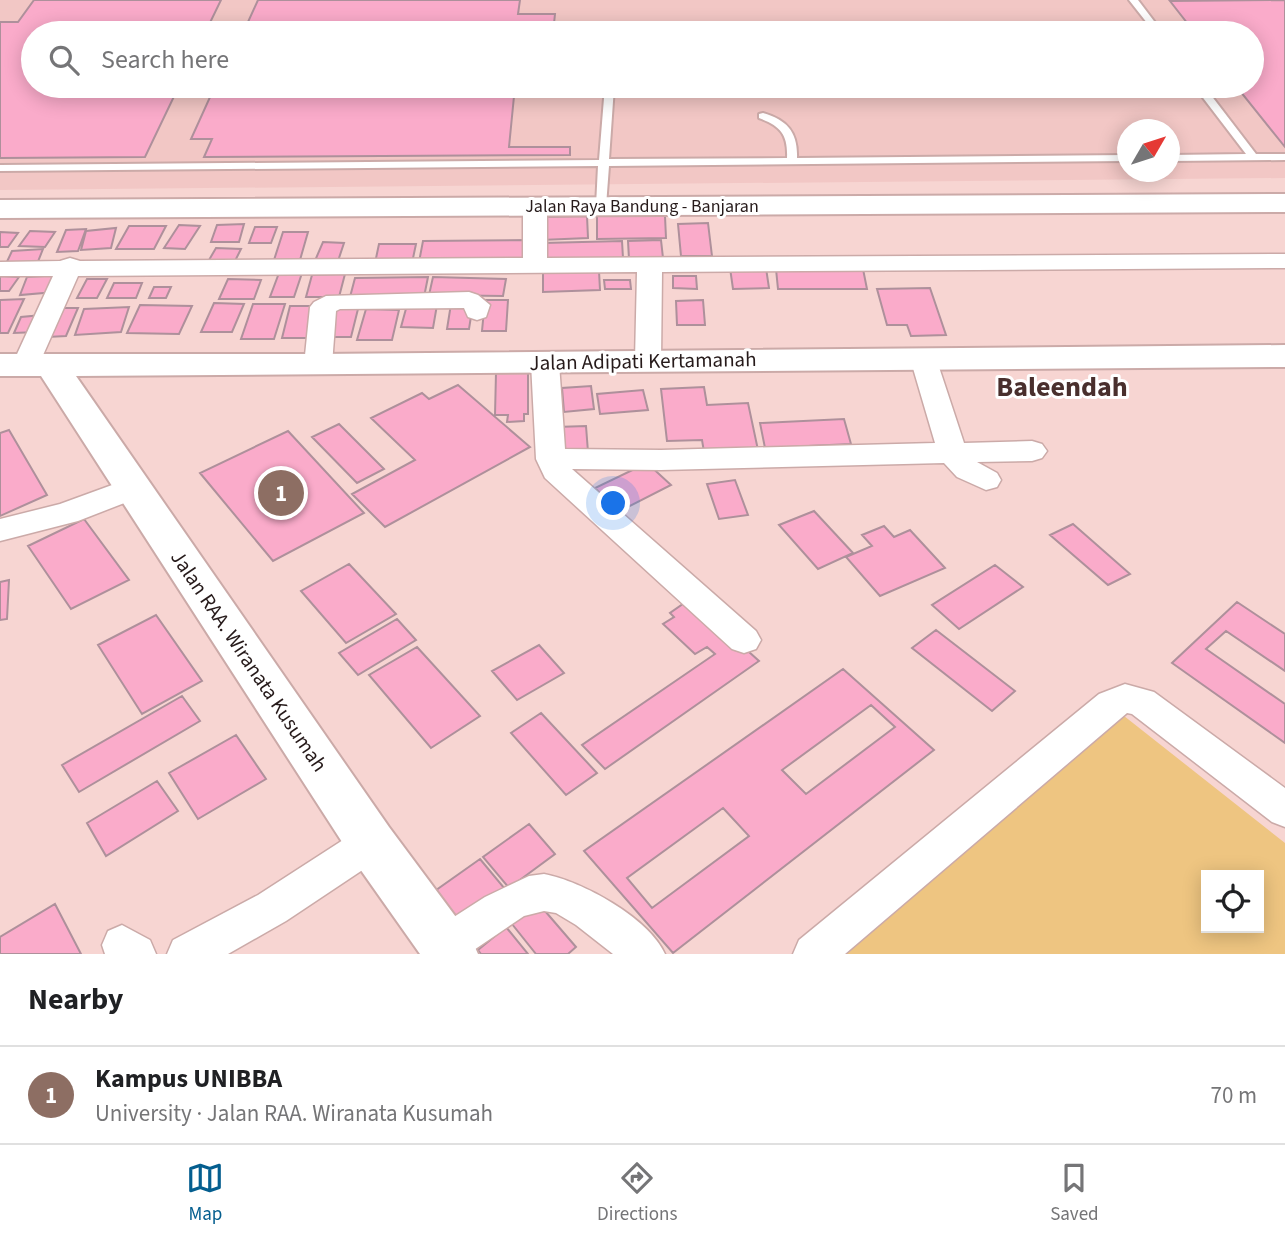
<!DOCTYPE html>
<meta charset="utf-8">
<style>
body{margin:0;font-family:"Source Sans 3",sans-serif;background:#f6f6f6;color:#202124}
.controls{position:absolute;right:21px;bottom:21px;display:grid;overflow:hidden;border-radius:0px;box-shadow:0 4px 18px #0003}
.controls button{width:63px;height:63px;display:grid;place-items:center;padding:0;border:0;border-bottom:2px solid #e0e0e0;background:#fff;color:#202124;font:35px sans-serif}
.compass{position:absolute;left:1117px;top:119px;width:63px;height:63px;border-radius:50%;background:#fff;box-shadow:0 4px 18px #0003;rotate:51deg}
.you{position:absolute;left:614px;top:504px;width:24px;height:24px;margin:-18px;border:5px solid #fff;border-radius:50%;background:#1a73e8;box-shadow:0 0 0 10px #1a73e833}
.badge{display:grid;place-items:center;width:46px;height:46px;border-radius:50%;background:#045e8f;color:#fff;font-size:23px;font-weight:700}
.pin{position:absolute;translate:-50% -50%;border:4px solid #fff;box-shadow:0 2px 7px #0006}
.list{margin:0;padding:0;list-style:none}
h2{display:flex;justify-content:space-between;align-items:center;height:91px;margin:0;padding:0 28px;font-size:30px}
h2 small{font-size:23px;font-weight:400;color:#757577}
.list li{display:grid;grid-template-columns:46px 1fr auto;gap:21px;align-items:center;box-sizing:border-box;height:98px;padding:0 28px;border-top:2px solid #e0e0e0}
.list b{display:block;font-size:26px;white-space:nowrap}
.list p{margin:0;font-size:23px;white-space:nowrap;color:#757577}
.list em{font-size:23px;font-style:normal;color:#757577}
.icon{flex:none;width:38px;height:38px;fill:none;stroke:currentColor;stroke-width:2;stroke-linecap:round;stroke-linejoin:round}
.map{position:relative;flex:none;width:1285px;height:954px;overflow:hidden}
.search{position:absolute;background:#fff;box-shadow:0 4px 18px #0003;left:21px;right:21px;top:21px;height:77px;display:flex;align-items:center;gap:18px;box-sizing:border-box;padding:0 24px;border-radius:38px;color:#757577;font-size:26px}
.sheet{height:189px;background:#fff}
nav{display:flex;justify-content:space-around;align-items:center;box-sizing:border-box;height:98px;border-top:2px solid #e0e0e0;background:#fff;font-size:19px;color:#757577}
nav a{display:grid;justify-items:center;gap:4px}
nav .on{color:#045e8f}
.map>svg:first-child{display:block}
.built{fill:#f2c7c5;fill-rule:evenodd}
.green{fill:#eec581;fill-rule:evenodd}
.building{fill:#faabca;stroke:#ae909b;stroke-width:2;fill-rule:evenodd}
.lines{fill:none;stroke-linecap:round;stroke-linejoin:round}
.lane-casing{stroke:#cbaaa8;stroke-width:4}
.street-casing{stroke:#cbaaa8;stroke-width:3}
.secondary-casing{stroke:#cbaaa8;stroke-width:4}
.primary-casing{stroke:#cbaaa8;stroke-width:4}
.lane{fill:#fff;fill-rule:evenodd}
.street{fill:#fff;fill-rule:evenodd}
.secondary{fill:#fff;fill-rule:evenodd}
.primary{fill:#fff;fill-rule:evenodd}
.labels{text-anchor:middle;stroke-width:6;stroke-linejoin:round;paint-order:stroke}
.far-street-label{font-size:18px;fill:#261a1a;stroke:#fff}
.street-label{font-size:21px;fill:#261a1a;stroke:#fff}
.district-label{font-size:28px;font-weight:bold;fill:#492f2d;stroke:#fff}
</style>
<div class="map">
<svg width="1285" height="954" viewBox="0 0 1285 954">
<rect width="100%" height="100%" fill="#f7d5d2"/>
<path class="built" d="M0 0H1285V178L0 190ZM33 33H1252V86H33ZM1128 130H1170V172H1128Z"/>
<path class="green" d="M1119 712 1285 843V954H820ZM1206 875H1259V928H1206Z"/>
<path class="building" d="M34 0H221L205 33H33V86H179L145 157 0 158V22H18Z
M258 0H520L518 14H555L553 33H243Z
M1285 0V147L1236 86H1252V33H1195L1170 1Z
M215 86H515L509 147H570V155L204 157 212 139H191Z
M587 216 588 238 541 240V217Z
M597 216H665L666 238 597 239Z
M708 223 712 256H681L678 224Z
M244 224 239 242H211L217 225Z
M179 225 200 226 185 249 164 248Z
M129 226H166L154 249H116Z
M255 227H277L271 243H249Z
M116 228 111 248 81 250 86 231Z
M86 229 78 251 57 252 66 230Z
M30 231 55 232 45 247 19 246Z
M0 232 18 233 8 247H0Z
M283 232H308L300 260H274Z
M530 240 528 261 419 262 423 241Z
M661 240 663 258 629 259 628 241Z
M622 241 623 258 542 260 543 243Z
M323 242 344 243 337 264 314 263Z
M379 244H416L412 263H375Z
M216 248 241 249 235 261 209 260Z
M43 249 37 264 5 266 12 251Z
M730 268H766L769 288 733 289Z
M776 269H863L867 289H778Z
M599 271 600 290 543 292V273Z
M279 273H302L294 297H270Z
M345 274 339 297H306L312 275Z
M61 275 55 292 20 295 27 277Z
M0 276 19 277 9 291H0Z
M673 276H696L697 289 673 288Z
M428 277 424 297H350L355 278Z
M433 277 506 279 503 296 429 295Z
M87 279H107L97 298H77Z
M228 279 261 280 254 299H219Z
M604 280H630L631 289H605Z
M114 283H142L136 298H107Z
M154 287H171L166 298H149Z
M930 288 946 335 911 336 907 325H887L877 289Z
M24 299 8 333H0V300Z
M485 300H508L506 331H482Z
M703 300 705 325H677L676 301Z
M214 303 244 304 232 332H201Z
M253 304H285L274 339H241Z
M451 304H473L469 329H447Z
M140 305 192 306 179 334 127 333Z
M337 305H359L351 337H327Z
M407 305H437L433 328 401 327Z
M290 306H319L312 338H282Z
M129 307 121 332 75 335 84 309Z
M60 308H78L66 336 48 337Z
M366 309 399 310 392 340H357Z
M43 315 37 332 14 333 21 317Z
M528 372V414H524V421L507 422 508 415H495L496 373Z
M458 385 530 447 385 527 352 494 415 460 371 418 422 393 429 399Z
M591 386 594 409 564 412 562 388Z
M704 387 707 405 748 403 758 450 704 452 702 440 667 441 661 389Z
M643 390 648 410 600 414 597 394Z
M844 419 851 444 765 448 760 423Z
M339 424 384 469 357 483 312 437Z
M586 426 588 452 558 454 556 427Z
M9 430 47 495 0 516V433Z
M288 431 364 513 273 561 200 473Z
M647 463 671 485 618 512 595 488Z
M735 480 748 515 719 519 707 484Z
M814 511 853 553 818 569 779 525Z
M84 519 129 580 71 609 28 546Z
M1073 524 1130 574 1108 585 1050 535Z
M884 526 894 537 910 530 945 568 880 596 846 557 872 546 862 535Z
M349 564 396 614 346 643 301 591Z
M995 565 1023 587 959 629 932 605Z
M9 580 7 619 0 620V582Z
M690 599 759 661 605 769 582 745 715 654 707 647 695 654 663 624 674 617 670 613Z
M1237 602 1285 634V671L1226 631 1206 649 1285 704V743L1172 663Z
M156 615 202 681 142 714 98 645Z
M397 619 416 640 358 675 339 653Z
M936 630 1015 691 992 711 912 648Z
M539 645 564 673 517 700 492 671Z
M417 647 480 716 431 748 369 675Z
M843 669 934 750 673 953 584 851ZM871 705 895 727 806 794 782 770ZM723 808 749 836 652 908 627 878Z
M182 696 200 721 79 792 62 765Z
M541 713 597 773 566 795 511 733Z
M236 735 266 779 198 819 169 773Z
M157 781 178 811 106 856 87 823Z
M529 824 555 854 509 888 483 857Z
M480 859 505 889 456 924 432 893Z
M55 904 81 954H0V937Z
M539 904 576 947 568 954H536L512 924Z
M506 927 528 954H481L478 950Z"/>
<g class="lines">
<g class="lane-casing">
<path id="lane" d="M1129 0H1138L1163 33H1155Z
M605 86 614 87 609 159 787 158C788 135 781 126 759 118V114L763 113C787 120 798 132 797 158L1128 155V161L609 166 606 206 601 209 596 206 598 166 0 171V165L599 160Z
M1194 86H1204L1256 154H1285V160L1170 161V155L1246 154Z"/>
</g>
<g class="street-casing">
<path id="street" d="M535 199 543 201 547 206V258L1285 254V268L662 272 661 360 658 366 648 368 638 366 635 360 637 272 78 276 36 371 26 374 16 371 12 365 53 276H0V262L60 261 70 258 80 261 523 258V206L527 201Z
M469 292 478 295 490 305 486 317 477 320 468 317 464 308 340 309 336 311 332 365 328 371 318 374 308 371 304 365 310 307 314 302 326 296Z
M923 350 933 352 936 358 964 443 1032 441 1042 444 1047 451 1042 458 1032 461 977 462 997 473 1001 480 997 487 986 490 957 477 944 463 661 470 572 469 756 631 761 640 756 649 744 653 732 649 545 478 536 459 531 363 535 357 545 354 555 357 559 363 565 449 661 450 935 443 910 358 913 352Z
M134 477 145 481 149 488 145 495 78 521 0 541V519L60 504Z
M1125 684 1154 692 1285 788V827L1272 822 1132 714 1127 713 845 954H793L799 940 1099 694Z
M371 826 385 831 390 843 385 855 286 921 228 954H167L173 940 258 895 357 831Z
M544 874C582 881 649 918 665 954H613L576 925 556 913 544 911 524 916 468 954H429L426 945 432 931 485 897 529 876Z
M122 925 150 940 156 954H105L102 945 108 931Z"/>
</g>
<g class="secondary-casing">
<path id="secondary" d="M1285 345V367L76 376 389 827 470 936 478 954H420L353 859 41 376H0V354H318Z"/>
</g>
<g class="primary-casing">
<path id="primary" d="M1285 194V212L0 218V200Z"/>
</g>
<use href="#lane" class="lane"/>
<use href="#street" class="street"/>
<use href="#secondary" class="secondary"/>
<use href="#primary" class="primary"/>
</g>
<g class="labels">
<g class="far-street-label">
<text x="642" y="212">Jalan Raya Bandung - Banjaran</text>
</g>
<g class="street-label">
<text transform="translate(643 361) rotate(-1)" y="7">Jalan Adipati Kertamanah</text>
<text transform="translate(249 661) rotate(56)" y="7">Jalan RAA. Wiranata Kusumah</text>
</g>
<g class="district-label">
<text x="1062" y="396">Baleendah</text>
</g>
</g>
</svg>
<div class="controls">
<button><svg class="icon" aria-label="locate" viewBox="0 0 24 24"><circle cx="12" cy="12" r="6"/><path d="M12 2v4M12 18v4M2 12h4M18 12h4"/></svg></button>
</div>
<svg class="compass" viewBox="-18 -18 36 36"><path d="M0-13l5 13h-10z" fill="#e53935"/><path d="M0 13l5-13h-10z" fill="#757577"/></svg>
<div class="you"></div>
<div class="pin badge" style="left:281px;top:493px;background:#8d6e63">1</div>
<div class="search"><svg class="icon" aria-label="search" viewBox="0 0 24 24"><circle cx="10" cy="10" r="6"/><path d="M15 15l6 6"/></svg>Search here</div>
</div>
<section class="sheet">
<h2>Nearby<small></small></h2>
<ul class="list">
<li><span class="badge" style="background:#8d6e63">1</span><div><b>Kampus UNIBBA</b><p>University · Jalan RAA. Wiranata Kusumah</p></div><em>70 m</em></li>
</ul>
</section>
<nav>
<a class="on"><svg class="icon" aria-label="map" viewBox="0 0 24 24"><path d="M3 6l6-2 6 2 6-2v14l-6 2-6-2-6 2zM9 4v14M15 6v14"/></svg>Map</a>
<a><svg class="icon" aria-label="directions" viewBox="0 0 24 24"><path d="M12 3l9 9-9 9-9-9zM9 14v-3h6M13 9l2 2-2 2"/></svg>Directions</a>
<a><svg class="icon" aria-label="saved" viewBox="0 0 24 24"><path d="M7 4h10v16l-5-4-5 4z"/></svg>Saved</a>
</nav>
